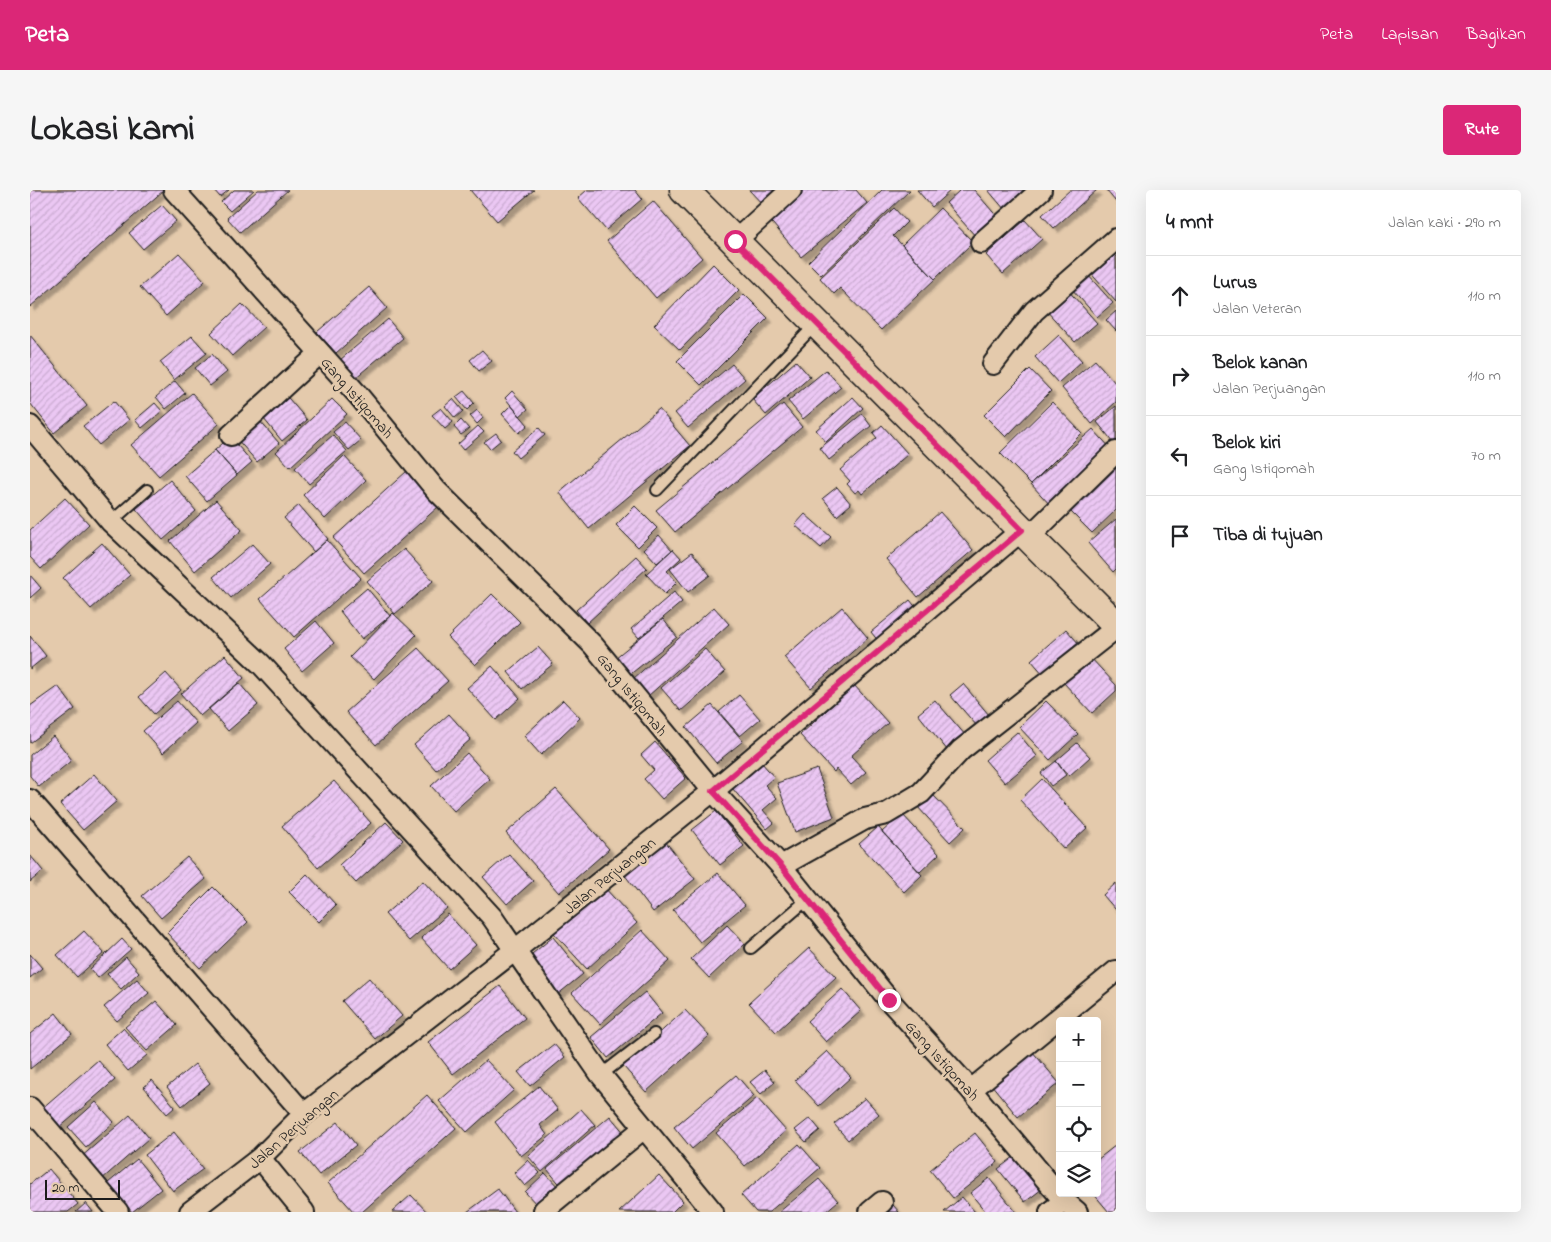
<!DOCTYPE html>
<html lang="id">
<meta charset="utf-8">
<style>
body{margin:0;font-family:"Indie Flower",sans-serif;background:#f6f6f6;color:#202124}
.controls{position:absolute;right:15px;bottom:15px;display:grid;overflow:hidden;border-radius:5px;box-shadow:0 5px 20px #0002}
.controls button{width:45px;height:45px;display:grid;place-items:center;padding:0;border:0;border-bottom:1px solid #e0e0e0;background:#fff;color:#202124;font:25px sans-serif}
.scale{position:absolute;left:15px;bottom:12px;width:75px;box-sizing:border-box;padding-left:5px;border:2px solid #1c1c1c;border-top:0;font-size:14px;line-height:18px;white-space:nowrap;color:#1c1c1c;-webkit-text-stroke:4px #e4caac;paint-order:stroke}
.stop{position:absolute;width:15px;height:15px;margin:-11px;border:4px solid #db2777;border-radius:50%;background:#fff}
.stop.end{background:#db2777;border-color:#fff;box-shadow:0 1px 5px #0008}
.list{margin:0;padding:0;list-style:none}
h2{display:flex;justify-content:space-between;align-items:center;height:65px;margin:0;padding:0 20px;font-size:21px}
h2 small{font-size:16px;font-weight:400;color:#757577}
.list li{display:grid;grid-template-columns:32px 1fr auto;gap:15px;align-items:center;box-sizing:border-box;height:80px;padding:0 20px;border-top:1px solid #e0e0e0}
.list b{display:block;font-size:19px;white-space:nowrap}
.list p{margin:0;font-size:16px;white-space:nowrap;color:#757577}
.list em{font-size:16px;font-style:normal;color:#757577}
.icon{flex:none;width:28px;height:28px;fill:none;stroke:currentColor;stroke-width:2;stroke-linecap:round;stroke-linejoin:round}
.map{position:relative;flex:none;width:1086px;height:1022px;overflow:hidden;border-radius:5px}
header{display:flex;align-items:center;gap:30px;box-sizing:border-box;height:70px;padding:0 25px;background:#db2777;color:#fff}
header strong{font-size:24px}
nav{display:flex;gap:28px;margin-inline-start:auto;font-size:18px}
.intro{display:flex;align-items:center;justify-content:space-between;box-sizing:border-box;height:120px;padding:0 30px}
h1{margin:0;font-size:35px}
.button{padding:12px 22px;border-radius:5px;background:#db2777;color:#fff;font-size:18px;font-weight:700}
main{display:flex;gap:30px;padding:0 30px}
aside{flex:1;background:#fff;border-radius:5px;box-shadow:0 5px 20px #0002}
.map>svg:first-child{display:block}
.building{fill:url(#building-hatch);stroke:#1c1c1c;filter:url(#shadow)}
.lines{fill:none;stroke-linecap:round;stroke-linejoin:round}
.service-casing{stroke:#1c1c1c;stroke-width:14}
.minor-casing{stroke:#1c1c1c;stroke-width:24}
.primary-casing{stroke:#1c1c1c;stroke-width:31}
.service{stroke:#e4caac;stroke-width:10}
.minor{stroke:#e4caac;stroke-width:20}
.primary{stroke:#e4caac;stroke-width:28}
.route{stroke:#db2777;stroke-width:6}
.labels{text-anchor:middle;stroke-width:5;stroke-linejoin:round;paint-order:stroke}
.street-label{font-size:16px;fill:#1c1c1c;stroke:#e4caac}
</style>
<header>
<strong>Peta</strong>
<nav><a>Peta</a><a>Lapisan</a><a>Bagikan</a></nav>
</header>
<div class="intro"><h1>Lokasi kami</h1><a class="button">Rute</a></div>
<main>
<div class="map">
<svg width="1086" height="1022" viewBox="0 0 1086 1022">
<defs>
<pattern id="building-hatch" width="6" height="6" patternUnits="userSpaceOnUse" patternTransform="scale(1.25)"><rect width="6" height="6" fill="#ebc7f3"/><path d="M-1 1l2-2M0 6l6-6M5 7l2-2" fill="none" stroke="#c9aad0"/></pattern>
<filter id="shadow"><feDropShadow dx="4.5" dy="4.5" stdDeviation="1" flood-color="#0004"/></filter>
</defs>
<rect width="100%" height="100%" fill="#e4caac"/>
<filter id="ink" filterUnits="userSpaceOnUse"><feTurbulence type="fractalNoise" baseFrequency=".02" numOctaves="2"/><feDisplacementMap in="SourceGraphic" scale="10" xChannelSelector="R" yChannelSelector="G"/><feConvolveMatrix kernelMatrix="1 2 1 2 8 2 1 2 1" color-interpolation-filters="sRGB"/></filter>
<g filter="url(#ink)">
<path class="building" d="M0 0H134L0 117Z
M184 0H199L190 7Z
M204 0H224L200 21 191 12Z
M228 0H258L210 42 197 28Z
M440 0H504L467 31Z
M557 0H605L612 9 576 40 548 8Z
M719 0H755L736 18Z
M770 0H826L837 13 771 67 737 27Z
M852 0H880L791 85 778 72Z
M887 0H921L902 17Z
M930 0H944L969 29 947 48 916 13Z
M958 0H995L996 1 975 20Z
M1040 0H1067L1024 38 1012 25Z
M1076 0H1086V12Z
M623 11 672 68 626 108 577 51Z
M132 15 146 31 113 59 99 43Z
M864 18 877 32 863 46 905 89 851 140 810 98 804 104 790 88Z
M910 18 943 52 905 89 872 55Z
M995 30 1012 49 973 84 956 65Z
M1081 61 1086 67V112L1058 80Z
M149 63 175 91 136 126 110 97Z
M683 74 709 100 650 160 624 135Z
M1057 84 1083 113 1067 127 1041 98Z
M339 97 357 118 306 163 287 142Z
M1036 98 1067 133 1045 152 1014 118Z
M714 104 738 128 671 195 647 171Z
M212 114 234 137 202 166 181 143Z
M1086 121V141L1076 130Z
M358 129 373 148 325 188 310 170Z
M0 145 57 216 24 243 0 213Z
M1029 145 1052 171 1028 193 1005 167Z
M162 146 177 163 144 190 130 172Z
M452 160 462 171 449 181 440 170Z
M182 164 197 182 180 196 165 178Z
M1065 170 1086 194V212L1062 234 1032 198Z
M766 171 780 187 736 225 722 209Z
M702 174 715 189 658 238 645 223Z
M1000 179 1021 201 976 247 954 225Z
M796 180 811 197 773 229 758 211Z
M145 191 155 203 136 219 126 207Z
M434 201 444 213 437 220 426 207Z
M482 201 498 219 490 226 475 208Z
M253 202 277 230 252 251 229 223Z
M162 203 189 234 129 286 101 255Z
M823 207 833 218 796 252 786 240Z
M302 209 317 224 260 277 246 262Z
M423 209 433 221 425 228 415 216Z
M84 211 99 230 69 255 53 236Z
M1022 212 1052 243 1001 294 970 263Z
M125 213 132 221 112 238 105 230Z
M753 214 772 237 645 342 626 320Z
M481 215 498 235 489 243 472 224Z
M1086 216V251L1084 253 1067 232Z
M411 218 423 232 415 239 402 225Z
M629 219 660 256 559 339 529 302Z
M447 220 453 228 447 234 440 226Z
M832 224 841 236 799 270 790 258Z
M228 229 249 253 227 272 206 248Z
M431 230 439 239 431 245 424 237Z
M315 232 331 250 319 260 303 242Z
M852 235 878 264 832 304 829 300 825 303 817 294 820 291 810 280 847 248 843 243Z
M448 236 454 242 433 260 428 254Z
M509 238 515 245 488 268 482 261Z
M1063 239 1082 260 1021 316 1001 294Z
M466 243 471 250 460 259 454 252Z
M303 245 317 261 279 294 265 278Z
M200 247 222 272 207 285 185 260Z
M185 260 207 285 177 311 155 286Z
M314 266 336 290 295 329 273 305Z
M1086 276V320L1062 343 1037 318Z
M377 281 408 317 334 383 303 348Z
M140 290 166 321 133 350 106 319Z
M807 297 821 314 807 326 793 308Z
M35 308 59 334 11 379 0 367V340Z
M186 310 212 340 165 381 140 351Z
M269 315 298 349 284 362 254 328Z
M605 316 627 338 608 357 586 335Z
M910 322 943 360 888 407 856 369Z
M775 324 801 347 791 358 765 335Z
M1086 329V379L1083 382 1058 353Z
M629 345 642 360 627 373 614 359Z
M297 350 331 388 264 447 230 409Z
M72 353 100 385 61 419 33 388Z
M222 354 240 374 201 408 183 387Z
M374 359 403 391 365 424 337 391Z
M643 359 651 368 637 381 647 392 635 404 616 384Z
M662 362 680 385 658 402 640 379Z
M606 366 617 378 557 433 546 420Z
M0 385 11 398 0 408Z
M337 398 360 426 332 449 310 421Z
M644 402 652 412 609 448 601 439Z
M462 404 490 432 445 475 418 447Z
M880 410 892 425 853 457 841 442Z
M684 417 699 434 618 506 603 489Z
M812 417 838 448 781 498 754 467Z
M363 423 386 445 344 489 320 467Z
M633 429 647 447 598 486 585 468Z
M286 431 304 453 272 481 254 459Z
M1036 439 1049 454 1014 485 1001 470Z
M0 446 16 466 0 479Z
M508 457 523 474 492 499 478 482Z
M388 458 418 491 346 555 316 522Z
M675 459 695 482 651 521 631 498Z
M195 465 214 488 170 526 151 504Z
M1059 466 1086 495V501L1062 523 1032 491Z
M462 476 490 508 466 530 437 498Z
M136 483 151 500 124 524 109 507Z
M209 493 228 515 198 541 179 519Z
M933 494 959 525 947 536 920 505Z
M824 495 858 533 821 566 836 582 821 595 806 579 804 582 770 545Z
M28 496 45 519 0 553V516Z
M709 505 730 529 710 546 689 522Z
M533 510 550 528 511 565 494 546Z
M905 510 936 546 918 561 888 524Z
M147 511 166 533 133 563 113 541Z
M1016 511 1048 544 1020 570 989 537Z
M682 515 713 551 686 573 656 537Z
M419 524 441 549 406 580 384 555Z
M987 542 1007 566 975 593 955 570Z
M23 546 42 570 9 597 0 586V565Z
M625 552 656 588 632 609 614 589 624 580 611 565Z
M1047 553 1060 567 1039 586 1026 571Z
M437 563 460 589 424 621 401 596Z
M1026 571 1036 585 1021 596 1011 583Z
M732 573 744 587 735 595 747 608 733 620 744 633 737 639 702 598Z
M787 579 804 627 765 642 747 593Z
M64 584 87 611 53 640 30 614Z
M1012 589 1057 638 1034 659 990 610Z
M304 591 341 633 288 678 252 636Z
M526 599 579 659 529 703 476 643Z
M900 602 935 638 920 652 886 615Z
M686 621 714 656 690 675 662 640Z
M872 624 909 664 890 682 852 642Z
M356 632 373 650 326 693 309 675Z
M848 637 892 685 874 702 829 654Z
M635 651 665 689 623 722 594 684Z
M479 664 503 691 477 714 453 687Z
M0 665 13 681 0 692Z
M157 667 176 689 131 728 112 706Z
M688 683 715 715 670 752 643 720Z
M277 684 306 715 289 732 259 702Z
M393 691 417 718 379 751 355 724Z
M1086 693V720L1073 705Z
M573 696 607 733 557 779 523 742Z
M183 697 218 732 170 778 137 743Z
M418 724 446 755 419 779 391 748Z
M697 735 715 754 679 788 661 769Z
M612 740 640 771 570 834 542 803Z
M54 741 74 763 47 787 27 765Z
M523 747 553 784 527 805 497 768Z
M92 749 101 759 68 788 60 779Z
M779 758 806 787 746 842 719 813Z
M0 764 12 778 0 788Z
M96 767 109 782 91 799 77 784Z
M339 788 372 826 345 849 312 811Z
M107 789 119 803 87 831 74 817Z
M470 796 495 828 423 884 398 852Z
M812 799 831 821 796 852 777 831Z
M615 802 632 823 578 868 561 847Z
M126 811 147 835 117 861 95 837Z
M655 820 679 846 616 902 593 876Z
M26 823 42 844 0 879V844Z
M93 838 117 865 98 881 75 854Z
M524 854 535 867 500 896 488 882Z
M797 861 821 887 789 916 765 890Z
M1002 861 1029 893 988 927 961 894Z
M68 870 85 890 28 939 11 919Z
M456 870 484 900 437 942 409 911Z
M165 874 180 893 152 916 137 897Z
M735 880 745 892 731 904 720 892Z
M706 885 724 906 662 959 644 937Z
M122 890 145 917 137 924 114 897Z
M509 896 528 920 510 935 517 945 491 966 465 932Z
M397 905 426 938 332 1022H324L298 993Z
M727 908 756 941 715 976 686 943Z
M835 908 849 924 818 950 804 934Z
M66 912 84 932 56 957 38 937Z
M551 919 565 935 512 982 498 966Z
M100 925 119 948 71 990 51 967Z
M580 926 595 944 533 998 517 979Z
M780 928 790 940 776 952 765 940Z
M308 932 326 955 289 985 270 962Z
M144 942 173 979 143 1001 115 965Z
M945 943 968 972 923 1008 900 980Z
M769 954 790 978 739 1022H726L711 1005Z
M1086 955V1022H1079L1063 1003H1067V970Z
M989 963 1016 996 995 1012 968 979Z
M107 969 131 999 102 1022 78 993Z
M498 970 510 983 495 996 484 983Z
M19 979 48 1014 38 1022H0V994Z
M515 983 530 999 509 1017 495 1002Z
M629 985 653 1011 642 1022H589Z
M959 988 986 1022H956L940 1003Z
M789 989 808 1011 795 1022H749Z
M468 999 485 1022H437Z
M381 1005 397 1022H362Z
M932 1007 945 1022H914Z
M858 1009 869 1022H843Z
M56 1013 63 1022H46Z"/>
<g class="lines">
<g class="service-casing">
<path id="service" d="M627 300 786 134
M81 332 117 300
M721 758 778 709
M571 885 624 844"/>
</g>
<g class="minor-casing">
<path id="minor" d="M144 0 328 205 406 300 563 455 683 601 751 676 859 810 941 900 1034 1011 1047 1022
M705 51 761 0
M951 53 1011 0
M963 174 1004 121 1086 49
M0 236 81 332 231 474 462 727 571 885 683 1022
M201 245 290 163
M999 347 1086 262
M0 610 274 924
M751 676 835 629 856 624 891 603 931 560 1086 438
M941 900 1086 781
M0 918 88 1022
M230 968 274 1022
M514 1020 614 938
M160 1022 230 968 274 924 484 761 683 601 992 340
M840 1022 852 1012
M1020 1022 1034 1011"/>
</g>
<g class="primary-casing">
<path id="primary" d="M654 0 1086 435"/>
</g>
<use href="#service" class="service"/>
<use href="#minor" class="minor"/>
<use href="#primary" class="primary"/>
</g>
</g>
<g class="lines" filter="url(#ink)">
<path class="route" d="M705 51 992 340 683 601 751 676 859 810"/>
</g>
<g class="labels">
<g class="street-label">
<text transform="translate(328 207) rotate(49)" y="6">Gang Istiqomah</text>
<text transform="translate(603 504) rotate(51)" y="6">Gang Istiqomah</text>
<text transform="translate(579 685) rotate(-39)" y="6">Jalan Perjuangan</text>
<text transform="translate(913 870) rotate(48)" y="6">Gang Istiqomah</text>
<text transform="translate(263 938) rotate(-41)" y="6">Jalan Perjuangan</text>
</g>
</g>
</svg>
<div class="controls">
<button>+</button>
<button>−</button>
<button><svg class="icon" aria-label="locate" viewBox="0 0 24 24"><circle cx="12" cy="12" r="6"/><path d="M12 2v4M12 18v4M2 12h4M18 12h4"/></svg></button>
<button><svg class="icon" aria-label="layers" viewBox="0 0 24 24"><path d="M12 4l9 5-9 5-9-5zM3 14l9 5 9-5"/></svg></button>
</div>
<div class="scale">20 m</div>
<div class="stop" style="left:705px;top:51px"></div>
<div class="stop end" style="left:859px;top:810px"></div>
</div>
<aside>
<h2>4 mnt<small>Jalan kaki · 290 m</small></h2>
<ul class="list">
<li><svg class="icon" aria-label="ahead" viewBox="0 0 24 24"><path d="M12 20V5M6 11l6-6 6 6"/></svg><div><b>Lurus</b><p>Jalan Veteran</p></div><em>110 m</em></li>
<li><svg class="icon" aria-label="right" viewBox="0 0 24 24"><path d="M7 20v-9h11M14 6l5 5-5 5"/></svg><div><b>Belok kanan</b><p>Jalan Perjuangan</p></div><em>110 m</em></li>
<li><svg class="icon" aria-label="left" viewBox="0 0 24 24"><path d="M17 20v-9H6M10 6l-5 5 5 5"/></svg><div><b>Belok kiri</b><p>Gang Istiqomah</p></div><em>70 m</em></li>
<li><svg class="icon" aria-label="arrive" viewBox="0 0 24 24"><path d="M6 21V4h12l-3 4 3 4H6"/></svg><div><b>Tiba di tujuan</b></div></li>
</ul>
</aside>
</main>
